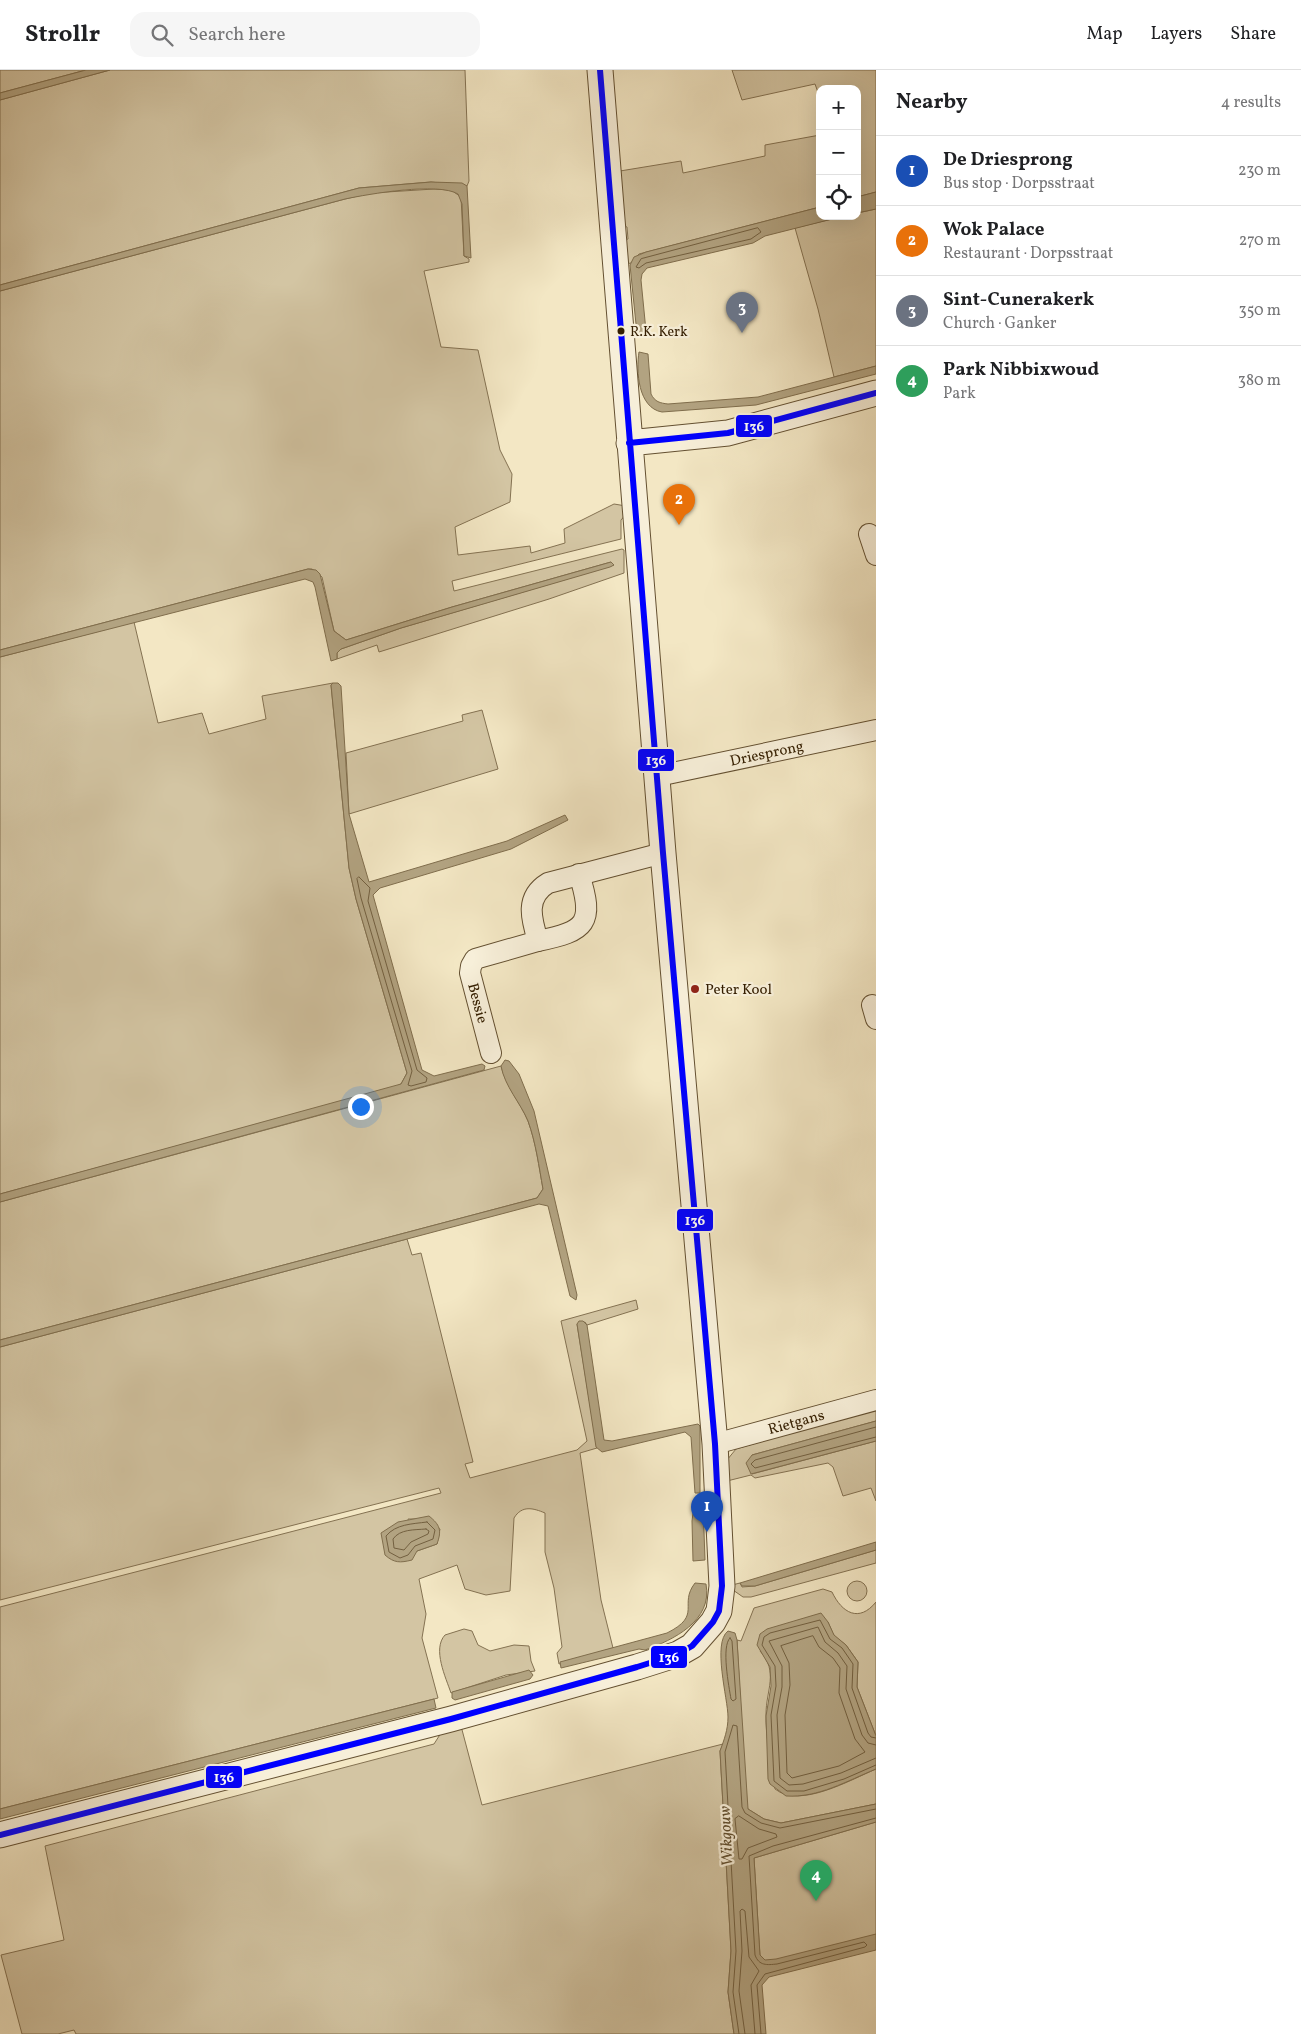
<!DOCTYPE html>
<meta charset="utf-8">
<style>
body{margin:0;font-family:Vollkorn,serif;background:#f6f6f6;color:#202124}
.controls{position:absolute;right:15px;top:15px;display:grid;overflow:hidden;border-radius:10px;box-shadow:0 5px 20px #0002}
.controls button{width:45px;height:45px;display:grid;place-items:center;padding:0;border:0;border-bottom:1px solid #e0e0e0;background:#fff;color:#202124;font:25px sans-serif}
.you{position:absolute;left:360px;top:1036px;width:18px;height:18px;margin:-12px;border:4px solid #fff;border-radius:50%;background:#1a73e8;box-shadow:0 0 0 8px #1a73e833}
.badge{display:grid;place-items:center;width:32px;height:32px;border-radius:50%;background:#8f2418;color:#fff;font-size:16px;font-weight:700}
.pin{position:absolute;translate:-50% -41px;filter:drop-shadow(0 1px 2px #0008)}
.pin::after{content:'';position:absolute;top:26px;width:18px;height:15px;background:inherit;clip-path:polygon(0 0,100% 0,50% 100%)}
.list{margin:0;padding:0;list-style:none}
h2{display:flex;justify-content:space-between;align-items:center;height:65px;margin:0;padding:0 20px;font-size:21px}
h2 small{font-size:16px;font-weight:400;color:#757577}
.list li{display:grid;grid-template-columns:32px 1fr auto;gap:15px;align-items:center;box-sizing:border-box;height:70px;padding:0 20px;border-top:1px solid #e0e0e0}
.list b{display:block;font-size:19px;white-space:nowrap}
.list p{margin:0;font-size:16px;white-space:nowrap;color:#757577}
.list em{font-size:16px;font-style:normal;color:#757577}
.icon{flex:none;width:28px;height:28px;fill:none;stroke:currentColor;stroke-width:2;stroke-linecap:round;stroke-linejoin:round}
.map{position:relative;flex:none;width:876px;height:1964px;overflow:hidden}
header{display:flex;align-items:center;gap:30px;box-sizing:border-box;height:70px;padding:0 25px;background:#fff;border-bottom:1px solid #e0e0e0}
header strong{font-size:24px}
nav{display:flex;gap:28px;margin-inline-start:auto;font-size:18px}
.search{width:350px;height:45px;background:#f6f6f6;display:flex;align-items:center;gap:12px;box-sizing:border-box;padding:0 18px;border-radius:15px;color:#757577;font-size:19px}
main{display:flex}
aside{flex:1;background:#fff}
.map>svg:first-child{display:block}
.green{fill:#d3c5a3;stroke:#847252;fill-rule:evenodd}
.water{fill:#b2a381;stroke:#806e4d}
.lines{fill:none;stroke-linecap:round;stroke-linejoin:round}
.shore{stroke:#736040;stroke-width:1}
.minor-casing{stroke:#645031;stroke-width:22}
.tertiary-casing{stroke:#645031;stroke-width:27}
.minor{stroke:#f7efd9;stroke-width:20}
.tertiary{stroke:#f7efd9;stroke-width:25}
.bus-1-casing{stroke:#f7efd9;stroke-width:10}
.bus-1{stroke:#00f;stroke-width:6}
.bus-dot{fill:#341e00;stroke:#f7efd9;stroke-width:2}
.poi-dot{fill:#8f2418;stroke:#f7efd9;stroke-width:2}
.labels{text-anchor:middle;stroke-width:4.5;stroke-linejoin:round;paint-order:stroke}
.bus-label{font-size:14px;fill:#341e00;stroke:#f7efd9;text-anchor:start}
.street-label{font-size:15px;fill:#341e00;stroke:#f7efd9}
.poi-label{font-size:15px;fill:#341e00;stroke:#f7efd9;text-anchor:start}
.water-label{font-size:16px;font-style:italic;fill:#604d2d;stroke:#f7efd9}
.line-badge{stroke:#f7efd9;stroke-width:2}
.badge-label{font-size:14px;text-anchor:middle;font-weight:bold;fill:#fff}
</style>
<header>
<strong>Strollr</strong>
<div class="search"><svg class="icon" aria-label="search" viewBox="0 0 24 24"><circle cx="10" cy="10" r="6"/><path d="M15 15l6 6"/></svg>Search here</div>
<nav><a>Map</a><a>Layers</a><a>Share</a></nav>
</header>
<main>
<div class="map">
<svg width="876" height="1964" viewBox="0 0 876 1964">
<rect width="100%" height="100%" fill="#f3e7c4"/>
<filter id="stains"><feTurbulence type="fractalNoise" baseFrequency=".004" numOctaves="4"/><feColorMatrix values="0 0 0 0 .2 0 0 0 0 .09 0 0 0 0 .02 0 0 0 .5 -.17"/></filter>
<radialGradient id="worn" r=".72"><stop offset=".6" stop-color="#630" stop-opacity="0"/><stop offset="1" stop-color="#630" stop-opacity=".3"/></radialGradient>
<path class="green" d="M0 0H86L0 23Z
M110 0H465L469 111 467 116 431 112 359 118 0 215V30Z
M732 0H876V122L857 127V19H820V28L815 14 742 30Z
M820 65V137L639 184 631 193 626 194 625 170 628 169 627 157 624 156 620 101 681 91 683 103 765 86V75Z
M434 119 451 120 461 127 464 186 469 189V192L424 201 441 277 478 280 500 380 512 404 510 432 455 457 458 485 530 476 531 483 565 473 564 459 614 434 626 436 627 443 621 450V469L452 511 454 521 622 479 624 480V503L549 529 379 582 377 575 337 589V583L341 579 401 558 614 495 611 492 452 537 346 570 334 561 322 507 312 499H308L0 580V221L345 129 371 123Z
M876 139V296L834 307 818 239 795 158 844 146H857V143Z
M134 552 158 653 202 643 209 664 266 649 262 626 333 613 331 615 349 798 356 829 407 1003 401 1014 395 1017 0 1124V587Z
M482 640 498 699 349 744 346 683 463 651 462 645Z
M501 996C506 1017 520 1032 528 1051 536 1073 539 1097 543 1119L537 1128 0 1270V1132Z
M407 1169 412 1185 421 1183 473 1392 465 1394 470 1408 577 1380 587 1371 561 1251 636 1230 638 1239 587 1255 585 1252 577 1254 597 1378 580 1383 601 1530 613 1578 559 1594 557 1583 562 1577 554 1518 545 1482V1443C533 1438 522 1435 514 1448L510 1521 486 1525 465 1519 457 1495 419 1509 426 1544 422 1568 438 1628 0 1739V1537L441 1423 439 1418 0 1530V1277ZM408 1449H415L440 1459 437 1474 417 1481Z
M876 1337V1351L752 1385V1404L876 1371V1431L871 1418 843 1426 833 1397 828 1393 755 1408 751 1405 727 1411V1390L736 1379Z
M876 1480V1493L751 1527H743L733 1520 732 1515 740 1513 742 1517 755 1516Z
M847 1521a10 10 0 1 1 20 0a10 10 0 1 1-20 0Z
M823 1519 832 1522C842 1543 859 1553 876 1532V1666L857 1617 858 1592 846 1575 834 1566 828 1552 760 1581C779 1602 766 1620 766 1644 765 1664 772 1698 775 1719 800 1739 850 1710 876 1699V1734L781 1753 764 1749 748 1739 746 1736 737 1570 741 1571 754 1538Z
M464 1559 472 1561 478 1575 490 1581 514 1575 529 1576 531 1591 535 1601 506 1605 451 1623C446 1608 432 1579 445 1565Z
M461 1656 482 1735 723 1674 720 1681 731 1881 728 1922 734 1964H76L74 1960 58 1964H22L1 1885 64 1870 45 1776 434 1674 441 1663Z
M876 1752V1874L761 1903 754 1788Z"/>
<path class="water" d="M86 0H110L0 30V23Z
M431 112 462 113 467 116 471 188 464 186 462 134 458 124C438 112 369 124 345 129L0 221V215L359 118Z
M876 122V139L857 143V127Z
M820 137V146H844L765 166 753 173 647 198 642 204 641 210 646 261 645 264H637L630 195 634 187 646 182Z
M639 282 648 284 651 324C655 332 660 333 668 334L758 327 876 296V304L756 335 662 342C638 338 636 301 639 282Z
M611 492 614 495 610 497 401 558 341 579 337 583V589L331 591 315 517 313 512 305 509 0 587V580L308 499 316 500 320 504 334 561 346 570 452 537Z
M333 613H338L341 616 349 744 369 812 507 771 565 745 568 750 511 779 380 818 373 825 422 1000 434 1006 482 994 485 996 484 1000 0 1132V1124L401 1014 407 1003 356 829 349 798 331 615Z
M505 990 509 991 519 1004 534 1041 577 1225 576 1230 570 1226 548 1136 539 1134 0 1277V1270L537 1128 543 1119C539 1097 536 1073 528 1051 520 1032 505 1017 501 996Z
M579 1251H583L587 1255 604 1370 612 1371 698 1354 700 1356V1423H695L691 1367 685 1362 602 1382 596 1377 577 1254Z
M876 1351V1371L751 1404 746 1393 752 1385Z
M703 1433 705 1490 693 1491 692 1451 694 1435Z
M429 1446C440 1455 442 1460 437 1474L417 1481 412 1490C400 1493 394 1493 385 1485L381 1463 398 1452Z
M876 1472V1480L755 1516H742L740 1513Z
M695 1513 706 1514C713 1551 673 1570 645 1580L639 1579 561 1598 560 1592 667 1563C703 1545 678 1535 695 1513Z
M821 1543 828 1552 834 1565 846 1575 858 1592 857 1617 876 1666V1699C847 1711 818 1728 786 1726L770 1714 768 1709 766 1646 771 1616 770 1597 757 1575 760 1564 767 1559Z
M728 1561 735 1563 737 1570 748 1739 764 1749 781 1753 876 1734V1752L754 1788 760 1885 765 1890 776 1889 876 1864V1880L769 1907 762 1915 766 1964H734L728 1922 731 1881 720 1681C724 1670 728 1660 728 1647 728 1629 712 1573 728 1561Z
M529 1600 533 1605 530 1609 455 1630 452 1628V1622Z
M434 1629 436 1638 0 1749V1739Z"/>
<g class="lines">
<path class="shore" d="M758 158 761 162 751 169 646 193 639 198 636 197 641 189Z
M359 807 370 818 368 831 417 1000 427 1008 426 1012 411 1016 408 1015 412 1001 361 828 357 809Z
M876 1357 755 1390 751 1394 755 1398 876 1367
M427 1452 435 1460 433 1469 415 1476 408 1485 400 1488 389 1482 386 1466C396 1454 412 1454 427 1452Z
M426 1459 429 1461 428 1464 411 1472 404 1480 394 1478 393 1469C400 1459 414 1460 426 1459Z
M813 1566 819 1577 833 1588 840 1598 839 1623 855 1669 865 1682 839 1696 792 1708 787 1703 785 1645 790 1615 789 1593 781 1576Z
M730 1568 732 1571 736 1629 733 1631 731 1629C729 1617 721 1576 730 1568Z
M876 1668 871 1667 868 1663 852 1618 853 1594 842 1578 830 1569 820 1550 770 1563 764 1567 762 1575 775 1596 776 1616 771 1645 774 1711 787 1721H804L844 1709 876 1695
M876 1675 868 1673 862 1665 846 1619 847 1596 838 1583 825 1572 818 1557 769 1571 782 1596V1617L777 1645 780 1708 789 1715 803 1714 841 1703 876 1688
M739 1746 759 1759 776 1764 777 1767 748 1778 742 1789H739L735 1749Z
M739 1964 733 1922 736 1881 725 1682 733 1655 737 1656 742 1737 745 1743 761 1753 780 1758 876 1739
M745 1964 739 1921 742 1881 740 1841 742 1839 745 1841 749 1887 759 1901 751 1915 755 1964
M761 1964 757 1915 765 1904 865 1877 867 1875 864 1872 777 1894C767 1895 759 1896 755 1885L749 1786 773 1776 876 1748"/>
<g class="minor-casing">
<g id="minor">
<path d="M869 464 876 485"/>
<path id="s1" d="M658 706 876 660"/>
<path d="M538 871C586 861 595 854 579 804"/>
<path d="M872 935 876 949"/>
<path d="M491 983 470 903 471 896 475 889 538 871C531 848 525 827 548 813L663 783"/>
<path id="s2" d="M715 1374 876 1330"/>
</g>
</g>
<g class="tertiary-casing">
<path id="tertiary" d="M629 373 728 363 876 323
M0 1765 451 1649 637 1597 678 1584 692 1576 713 1552 719 1541 722 1516 715 1374 663 783 600 0"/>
</g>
<use href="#minor" class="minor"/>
<use href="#tertiary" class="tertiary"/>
<g class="bus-1-casing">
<path id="bus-1" d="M629 373 728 363 876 323
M0 1765 451 1649 637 1597 678 1584 692 1576 713 1552 719 1541 722 1516 715 1374 663 783 600 0"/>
</g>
<use href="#bus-1" class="bus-1"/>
</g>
<circle class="bus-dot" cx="621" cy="261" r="4.5"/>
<circle class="poi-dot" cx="695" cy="919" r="5"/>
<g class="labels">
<g class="bus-label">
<text x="630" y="266">R.K. Kerk</text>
</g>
<g class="street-label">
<text dy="5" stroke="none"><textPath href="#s1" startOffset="111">Driesprong</textPath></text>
<text transform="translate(478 933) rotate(75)" y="5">Bessie</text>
<text dy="5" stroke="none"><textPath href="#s2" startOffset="84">Rietgans</textPath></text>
</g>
<g class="poi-label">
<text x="705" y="924">Peter Kool</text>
</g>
<g class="water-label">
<text transform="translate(725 1766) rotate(-93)" y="6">Wikgouw</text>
</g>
</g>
<g class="line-badge">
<rect x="735" y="344" width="38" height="24" rx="5" fill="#00f"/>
<rect x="637" y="678" width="38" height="24" rx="5" fill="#00f"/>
<rect x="676" y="1138" width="38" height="24" rx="5" fill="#00f"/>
<rect x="650" y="1575" width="38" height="24" rx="5" fill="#00f"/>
<rect x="205" y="1695" width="38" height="24" rx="5" fill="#00f"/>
</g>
<g class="badge-label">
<text x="754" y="361">136</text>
<text x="656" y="695">136</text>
<text x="695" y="1155">136</text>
<text x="669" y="1592">136</text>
<text x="224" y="1712">136</text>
</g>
<rect width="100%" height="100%" filter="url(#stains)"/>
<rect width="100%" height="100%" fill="url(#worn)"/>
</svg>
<div class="controls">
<button>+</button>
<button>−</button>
<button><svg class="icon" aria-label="locate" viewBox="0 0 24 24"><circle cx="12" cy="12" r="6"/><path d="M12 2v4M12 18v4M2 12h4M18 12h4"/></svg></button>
</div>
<div class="you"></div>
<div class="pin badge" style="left:707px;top:1462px;background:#1a4fb4">1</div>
<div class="pin badge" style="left:679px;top:455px;background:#e8710a">2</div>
<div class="pin badge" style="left:742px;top:263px;background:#6b7280">3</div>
<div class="pin badge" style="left:816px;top:1831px;background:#2e9e5b">4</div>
</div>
<aside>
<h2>Nearby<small>4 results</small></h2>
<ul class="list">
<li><span class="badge" style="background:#1a4fb4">1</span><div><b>De Driesprong</b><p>Bus stop · Dorpsstraat</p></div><em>230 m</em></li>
<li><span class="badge" style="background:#e8710a">2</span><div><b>Wok Palace</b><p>Restaurant · Dorpsstraat</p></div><em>270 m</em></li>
<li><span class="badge" style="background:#6b7280">3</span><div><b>Sint-Cunerakerk</b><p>Church · Ganker</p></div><em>350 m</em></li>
<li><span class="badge" style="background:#2e9e5b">4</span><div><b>Park Nibbixwoud</b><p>Park</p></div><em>380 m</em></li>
</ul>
</aside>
</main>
